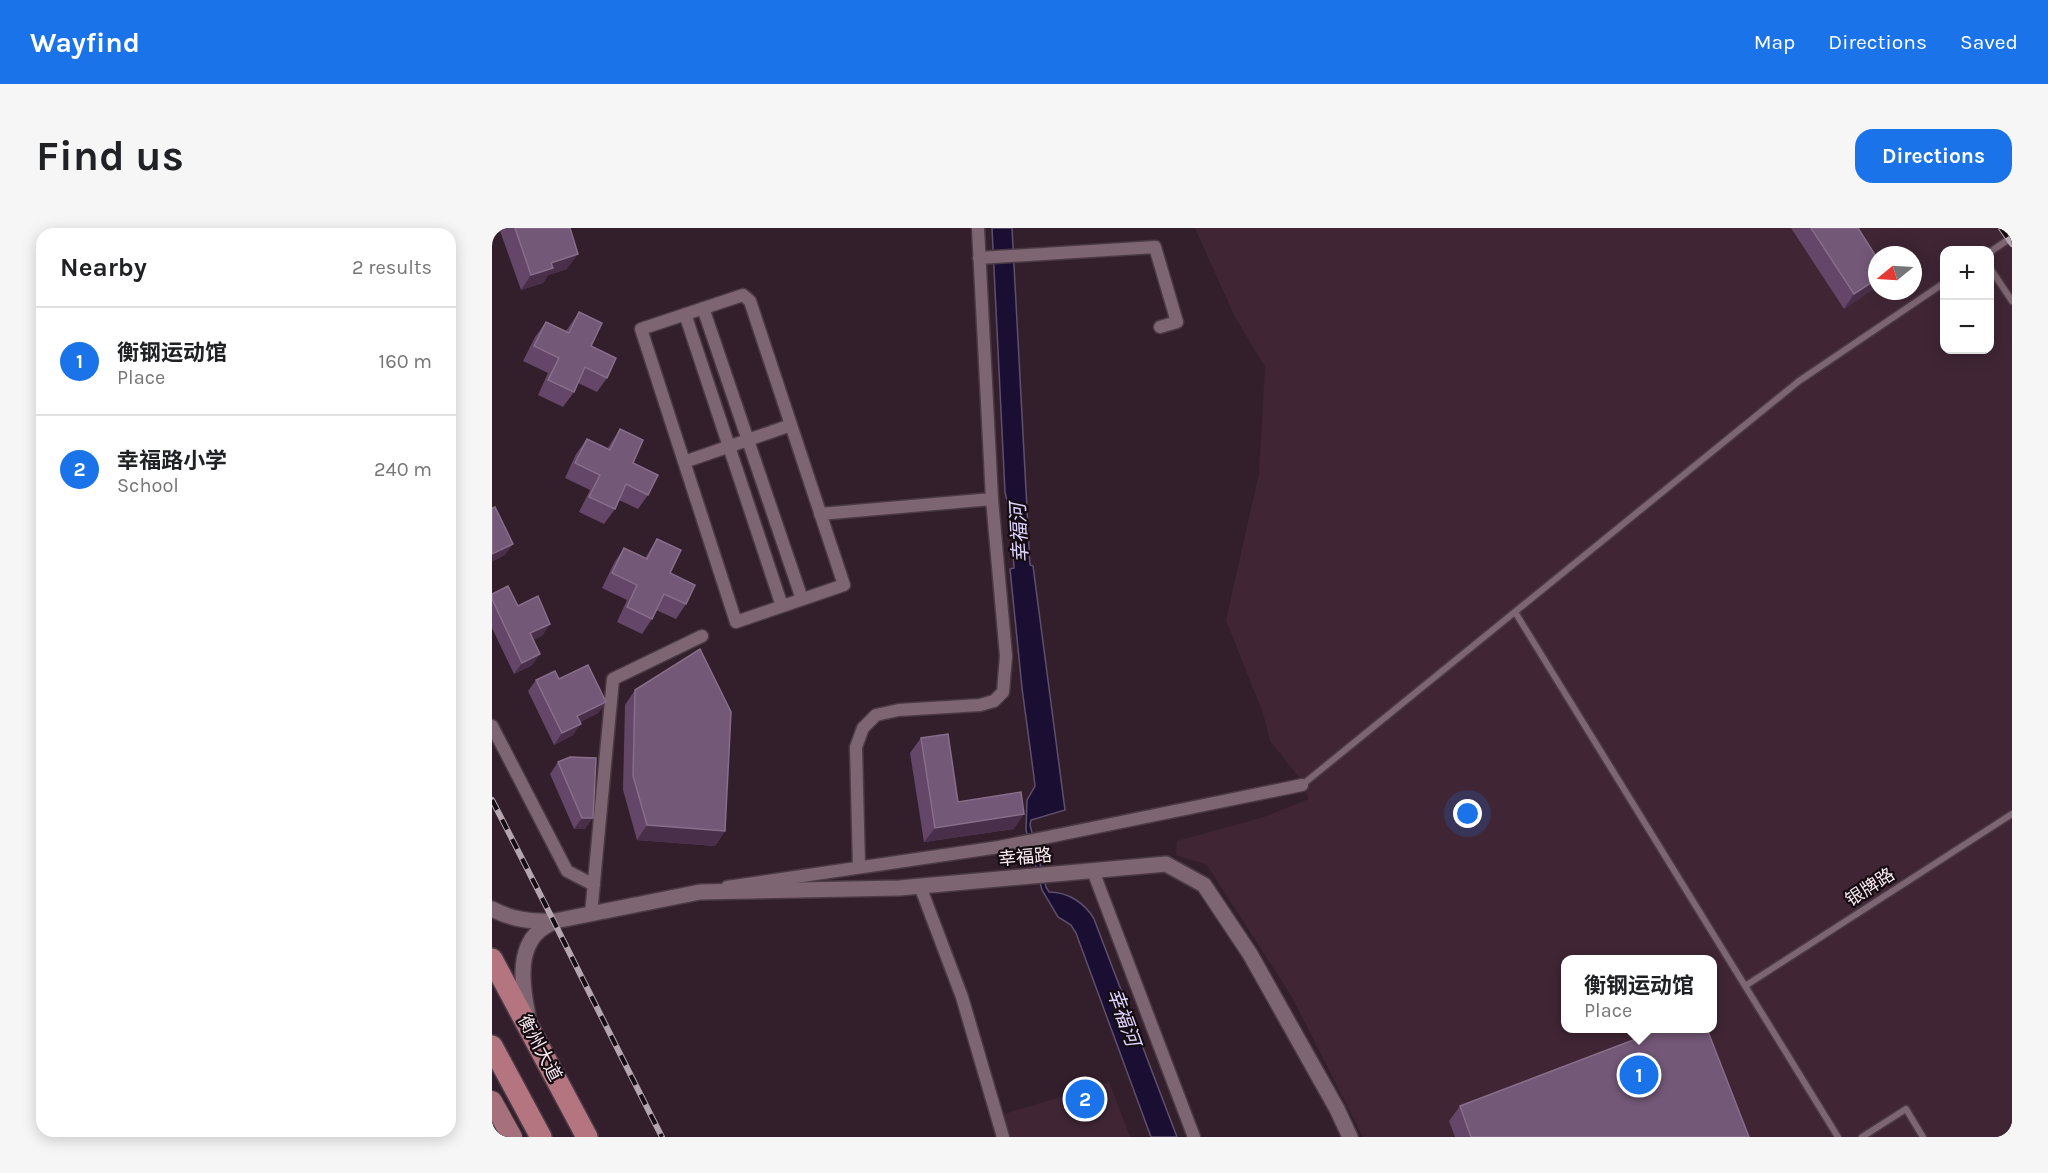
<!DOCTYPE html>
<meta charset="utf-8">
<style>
body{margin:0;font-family:Karla,"Noto Sans SC",sans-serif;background:#f6f6f6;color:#202124}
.controls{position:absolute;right:18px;top:18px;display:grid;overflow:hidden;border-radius:12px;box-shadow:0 3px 15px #0003}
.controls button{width:54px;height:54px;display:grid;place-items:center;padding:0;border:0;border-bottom:2px solid #e0e0e0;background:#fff;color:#202124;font:30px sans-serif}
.compass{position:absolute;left:1376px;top:18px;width:54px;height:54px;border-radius:50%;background:#fff;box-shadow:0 3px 15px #0003;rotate:252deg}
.you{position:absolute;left:976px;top:586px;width:21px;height:21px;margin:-15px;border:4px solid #fff;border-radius:50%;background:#1a73e8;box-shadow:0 0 0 9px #1a73e833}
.badge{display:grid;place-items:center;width:39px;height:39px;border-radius:50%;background:#1a73e8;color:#fff;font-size:20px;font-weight:700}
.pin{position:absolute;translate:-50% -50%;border:3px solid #fff;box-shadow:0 2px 6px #0006}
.popup{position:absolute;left:1069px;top:727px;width:156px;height:78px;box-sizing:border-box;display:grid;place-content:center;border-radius:12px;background:#fff;filter:drop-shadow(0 2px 4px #0005);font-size:20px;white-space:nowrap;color:#757577}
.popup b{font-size:22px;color:#202124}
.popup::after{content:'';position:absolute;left:50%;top:100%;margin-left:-12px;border:12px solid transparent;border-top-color:#fff}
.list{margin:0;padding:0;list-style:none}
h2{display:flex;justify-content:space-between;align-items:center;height:78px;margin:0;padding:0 24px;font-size:26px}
h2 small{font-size:20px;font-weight:400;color:#757577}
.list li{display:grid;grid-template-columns:39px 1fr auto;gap:18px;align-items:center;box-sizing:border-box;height:108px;padding:0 24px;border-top:2px solid #e0e0e0}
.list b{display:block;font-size:22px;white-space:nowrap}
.list p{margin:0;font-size:20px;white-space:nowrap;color:#757577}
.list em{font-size:20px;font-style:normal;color:#757577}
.map{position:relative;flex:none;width:1520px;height:909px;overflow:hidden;border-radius:18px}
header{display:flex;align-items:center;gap:36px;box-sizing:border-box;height:84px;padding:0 30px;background:#1a73e8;color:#fff}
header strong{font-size:28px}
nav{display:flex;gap:33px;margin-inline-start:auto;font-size:21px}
.intro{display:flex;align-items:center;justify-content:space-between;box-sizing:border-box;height:144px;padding:0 36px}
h1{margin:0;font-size:42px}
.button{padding:15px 27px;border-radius:18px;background:#1a73e8;color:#fff;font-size:21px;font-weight:700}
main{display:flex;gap:36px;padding:0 36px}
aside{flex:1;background:#fff;border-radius:18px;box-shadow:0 3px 15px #0003}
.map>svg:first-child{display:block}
.built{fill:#402635;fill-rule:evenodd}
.water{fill:#1b0e33;stroke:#5d506c;stroke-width:1.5}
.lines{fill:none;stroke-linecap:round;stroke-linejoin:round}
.service-casing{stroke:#4b3a44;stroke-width:9}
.minor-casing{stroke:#4b3a44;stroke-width:15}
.tertiary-casing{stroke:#4b3a44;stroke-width:18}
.primary-casing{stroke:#4b3a44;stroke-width:22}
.trunk-casing{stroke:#4b3a44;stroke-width:24}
.service{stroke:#7d6572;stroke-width:6}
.minor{stroke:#7d6572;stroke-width:12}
.tertiary{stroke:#7d6572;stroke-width:15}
.primary{stroke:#a6717d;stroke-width:20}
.trunk{stroke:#b47581;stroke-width:21}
.rail-casing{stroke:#b5a5ae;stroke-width:6}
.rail{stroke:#150c11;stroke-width:4;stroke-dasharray:11;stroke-linecap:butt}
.wall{fill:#634668}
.shaded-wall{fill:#492f4a}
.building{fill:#735877;stroke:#886e8a;stroke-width:1.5}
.labels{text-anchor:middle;stroke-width:4.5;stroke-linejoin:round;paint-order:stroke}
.street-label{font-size:18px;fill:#f7e9f0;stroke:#150c11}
.water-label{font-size:20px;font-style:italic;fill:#ded4ff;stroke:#150c11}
</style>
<header>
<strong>Wayfind</strong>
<nav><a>Map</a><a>Directions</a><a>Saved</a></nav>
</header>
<div class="intro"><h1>Find us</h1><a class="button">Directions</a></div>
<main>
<aside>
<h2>Nearby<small>2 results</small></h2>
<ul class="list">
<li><span class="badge">1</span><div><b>衡钢运动馆</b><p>Place</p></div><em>160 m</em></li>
<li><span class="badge">2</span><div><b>幸福路小学</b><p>School</p></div><em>240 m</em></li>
</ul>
</aside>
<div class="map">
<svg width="1520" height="909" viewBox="0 0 1520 909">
<rect width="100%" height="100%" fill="#331f2b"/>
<path class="built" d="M703 0H1520V909H871L800 769 715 637 684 627 685 613 772 589 817 571 806 548 778 513 771 485 734 392 767 246 773 139 742 87ZM1452 22H1498V122H1452ZM1385 27H1421V63H1385ZM1074 732H1220V800H1074Z
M617 854 638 909H515L509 887Z"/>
<path class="water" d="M500 0H520L538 337 541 338 573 582 539 592 538 597 554 659 557 664C576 664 593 675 602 691L685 909H659L584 705 579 697 566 689 550 662 534 602 535 572 543 558 542 549 530 460 518 341 522 340 519 291 513 264Z"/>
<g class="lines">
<g class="service-casing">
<path id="service" d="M1498 24 1520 9
M1498 40 1520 73
M1023 384 1346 909
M810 557 1307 153 1452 55
M1253 758 1520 586
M1370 909 1414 881 1431 909"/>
</g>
<g class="minor-casing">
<path id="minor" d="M487 30 663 19 685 94 668 99
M251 67 258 73 352 357 244 394 149 101Z
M211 80 310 371
M193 86 290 378
M192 234 299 197
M328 286 500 271
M0 498 75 643 102 657
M367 639 364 519 371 500 384 487 407 482 488 477 502 473 511 464 514 428 500 271 486 0
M601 643 702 909
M428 658 470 769 511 909
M235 659 507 619 810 557
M99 686 121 451 210 408"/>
</g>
<g class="tertiary-casing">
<path id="tertiary" d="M0 681C21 692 40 694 63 693L208 664 407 660 674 636 712 657 758 726 845 881 858 909
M36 788C31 762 24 723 47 703 51 699 58 696 63 693"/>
</g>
<g class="primary-casing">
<path id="primary" d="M0 873 20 909"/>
</g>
<g class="trunk-casing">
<path id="trunk" d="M0 731 95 909
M0 818 49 909"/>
</g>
<use href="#service" class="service"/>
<use href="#minor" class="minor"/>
<use href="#tertiary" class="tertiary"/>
<use href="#primary" class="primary"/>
<use href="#trunk" class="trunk"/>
<g class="rail-casing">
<path id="rail" d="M1509 0 1520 16
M0 572C58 684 113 797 170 909"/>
</g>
<use href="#rail" class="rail"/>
</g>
<path class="wall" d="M7 0H78L75 41 56 47 51 55 29 62Z
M1299 0H1366L1384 59 1352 81Z
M87 84 99 118 115 150 105 164 86 155 82 164 71 179 46 167 56 145 31 133 43 109 54 94 74 103Z
M128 201 141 235 156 267 146 281 127 272 123 281 112 296 87 284 98 262 73 250 84 226 95 211 115 221Z
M165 311 178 345 194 376 184 391 164 382 160 391 150 406 125 394 135 372 110 360 122 335 132 320 153 330Z
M0 366 26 378 51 407 41 412 48 426 40 437 22 446 0 400Z
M67 451 114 474 106 485 88 494 81 507 62 517 36 463 44 452Z
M143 462 233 603 223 618 145 612 131 562 133 477Z
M429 510 466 574 522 601 432 614 418 525Z
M78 529 93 601H82L58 546 66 534Z
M968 878 1257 909H963L957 893Z"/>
<path class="shaded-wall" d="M86 26 75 41 56 47 51 55 29 62 39 47 59 35Z
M1385 51 1384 59 1352 81 1362 66Z
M21 316 13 327 0 334V326Z
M58 396 51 407 30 417 38 405Z
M48 426 40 437 22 446 30 435Z
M114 474 106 485 78 499 85 488Z
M89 496 81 507 62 517 70 505Z
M532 586 522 601 432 614 443 600Z
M90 590H101L93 601H82Z
M155 597 233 603 223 618 145 612Z"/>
<path class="building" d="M23 0H78L86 26 59 35 61 40 39 47Z
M1319 0H1366L1385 30V51L1362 66Z
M87 84 110 95 99 118 124 130 115 150 93 139 82 164 56 152 67 130 42 118 54 94 77 105Z
M128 201 151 212 141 235 166 247 156 267 134 256 123 281 97 269 108 247 83 235 95 211 118 222Z
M3 279 21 316 0 326V280Z
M165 311 189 322 178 345 203 357 194 376 172 366 160 391 135 379 145 357 120 345 132 320 155 331Z
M16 358 26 378 46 368 58 396 38 405 48 426 30 435 0 371V366Z
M208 421 239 484 233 603 155 597 141 548 143 462Z
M96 437 114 474 85 488 89 496 70 505 44 452 63 443 67 451Z
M456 506 466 574 529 564 532 586 443 600 429 510Z
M78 529 104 530 101 590H90L66 534Z
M1170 801H1215L1257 909H979L968 878Z"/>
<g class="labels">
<g class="street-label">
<text transform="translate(533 629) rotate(-5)" y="6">幸福路</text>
<text transform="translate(1378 659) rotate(-33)" y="6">银牌路</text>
<text transform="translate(48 820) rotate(62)" y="6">衡州大道</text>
</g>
<g class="water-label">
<text transform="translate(527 305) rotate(-93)" y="7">幸福河</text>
<text transform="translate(632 789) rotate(70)" y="7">幸福河</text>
</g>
</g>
</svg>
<div class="controls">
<button>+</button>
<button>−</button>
</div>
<svg class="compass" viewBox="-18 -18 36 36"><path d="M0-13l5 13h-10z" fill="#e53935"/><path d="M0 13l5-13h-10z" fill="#757577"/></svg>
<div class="you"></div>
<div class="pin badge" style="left:1147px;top:847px">1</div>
<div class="popup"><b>衡钢运动馆</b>Place</div>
<div class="pin badge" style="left:593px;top:871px">2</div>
</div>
</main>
